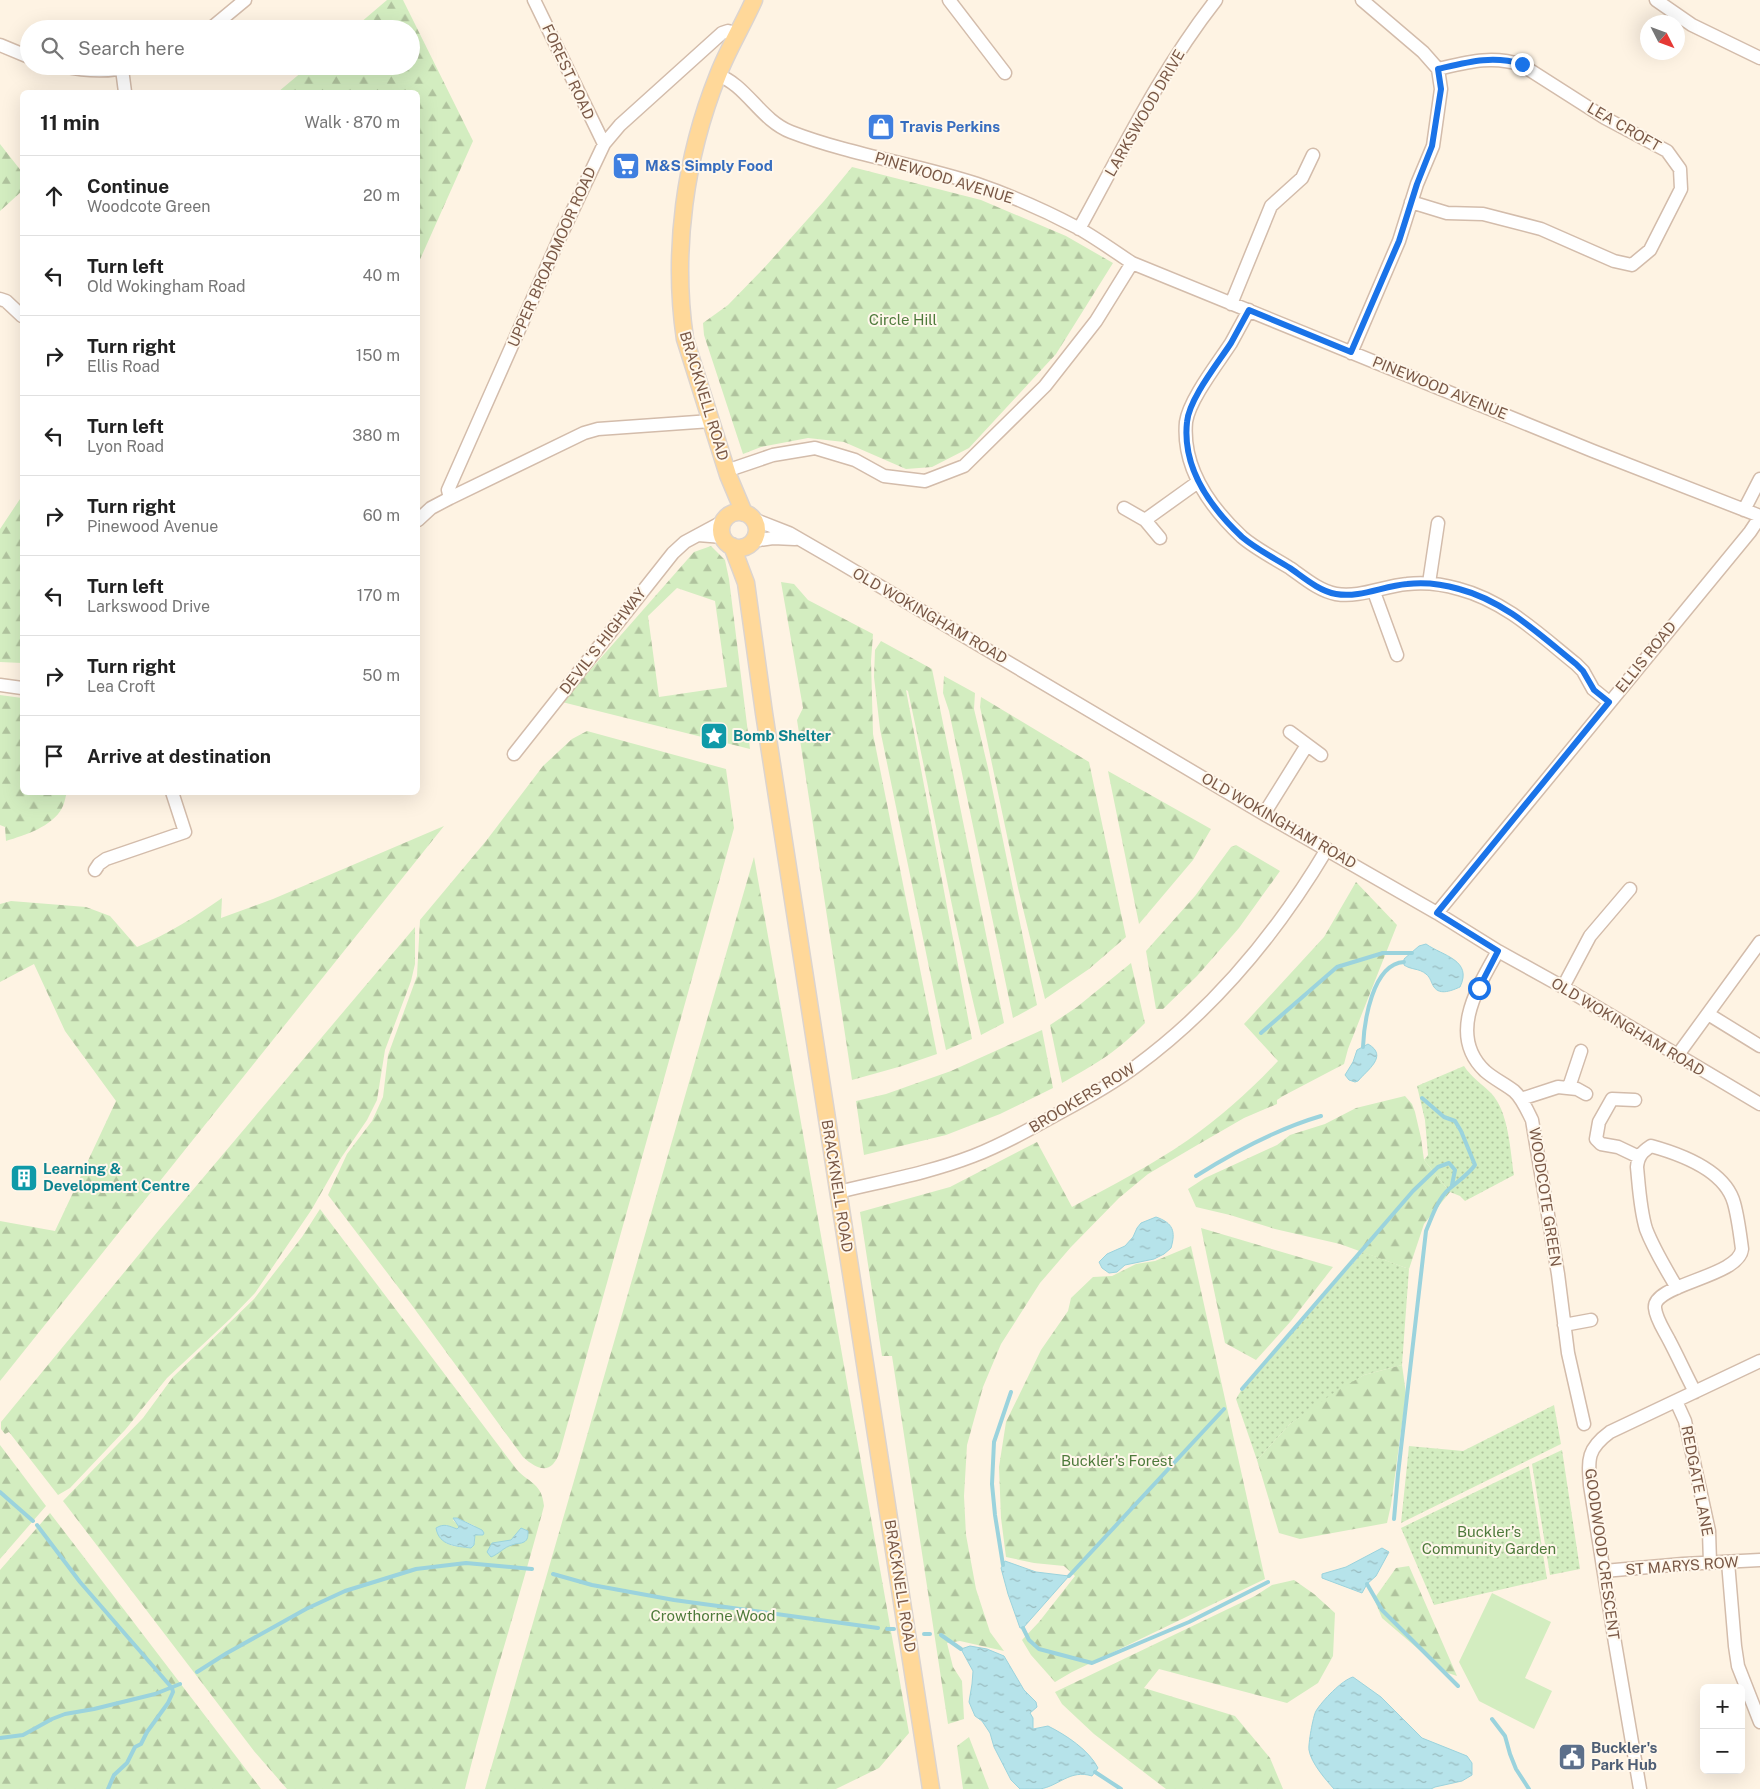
<!DOCTYPE html>
<meta charset="utf-8">
<style>
body{margin:0;font-family:"Public Sans",sans-serif;background:#f2f2f2;color:#222}
.controls{position:absolute;right:15px;bottom:15px;display:grid;overflow:hidden;border-radius:8px;box-shadow:0 5px 20px #0002}
.controls button{width:45px;height:45px;display:grid;place-items:center;padding:0;border:0;border-bottom:1px solid #e0e0e0;background:#fff;color:#222;font:25px sans-serif}
.compass{position:absolute;left:1640px;top:15px;width:45px;height:45px;border-radius:50%;background:#fff;box-shadow:0 5px 20px #0002;rotate:132deg}
.stop{position:absolute;width:15px;height:15px;margin:-11px;border:4px solid #1a73e8;border-radius:50%;background:#fff}
.stop.end{background:#1a73e8;border-color:#fff;box-shadow:0 1px 5px #0008}
.list{margin:0;padding:0;list-style:none}
h2{display:flex;justify-content:space-between;align-items:center;height:65px;margin:0;padding:0 20px;font-size:21px}
h2 small{font-size:16px;font-weight:400;color:#767676}
.list li{display:grid;grid-template-columns:32px 1fr auto;gap:15px;align-items:center;box-sizing:border-box;height:80px;padding:0 20px;border-top:1px solid #e0e0e0}
.list b{display:block;font-size:19px;white-space:nowrap}
.list p{margin:0;font-size:16px;white-space:nowrap;color:#767676}
.list em{font-size:16px;font-style:normal;color:#767676}
.icon{flex:none;width:28px;height:28px;fill:none;stroke:currentColor;stroke-width:2;stroke-linecap:round;stroke-linejoin:round}
.map{position:relative;flex:none;width:1760px;height:1789px;overflow:hidden}
.search{position:absolute;background:#fff;box-shadow:0 5px 20px #0002;left:20px;top:20px;width:400px;height:55px;display:flex;align-items:center;gap:12px;box-sizing:border-box;padding:0 18px;border-radius:28px;color:#767676;font-size:19px}
.panel{position:absolute;background:#fff;box-shadow:0 5px 20px #0002;left:20px;top:90px;width:400px;height:705px;border-radius:8px}
.map>svg:first-child{display:block}
.grass{fill:url(#grass-dots)}
.forest{fill:url(#forest-firs);fill-rule:evenodd}
.park{fill:#d3edc0}
.water{fill:url(#water-ripples);stroke:#9bd3dd}
.lines{fill:none;stroke-linecap:round;stroke-linejoin:round}
.stream{stroke:#9bd3dd;stroke-width:4}
.minor-casing{stroke:#d3bcab;stroke-width:15}
.major-casing{stroke:#dcd4cf;stroke-width:19}
.minor{stroke:#fff;stroke-width:12}
.major{stroke:#ffd899;stroke-width:16}
.route{stroke:#1a73e8;stroke-width:6}
.labels{text-anchor:middle;stroke-width:4;stroke-linejoin:round;paint-order:stroke}
.street-label{font-size:15px;fill:#795846;stroke:#fff7eb}
.shop-label{font-size:15px;font-weight:bold;fill:#366cbe;stroke:#fff7eb;text-anchor:start}
.park-label{font-size:15px;fill:#4e7a3b;stroke:#fff7eb}
.culture-label{font-size:15px;font-weight:bold;fill:#0d838f;stroke:#fff7eb;text-anchor:start}
.service-label{font-size:15px;font-weight:bold;fill:#4e5e75;stroke:#fff7eb;text-anchor:start}
</style>
<div class="map">
<svg width="1760" height="1789" viewBox="0 0 1760 1789">
<defs>
<pattern id="grass-dots" width="8" height="8" patternUnits="userSpaceOnUse" patternTransform="scale(1.25)"><rect width="8" height="8" fill="#d3edc0"/><path d="M2 2h.1M6 6h.1" fill="none" stroke="#b0c39e" stroke-width="1.8" stroke-linecap="round"/></pattern>
<pattern id="forest-firs" width="22" height="20" patternUnits="userSpaceOnUse" patternTransform="scale(1.25)"><rect width="22" height="20" fill="#d3edc0"/><path d="M5 1l3.5 6h-7zM16 11l3.5 6h-7z" fill="#b0c39e"/></pattern>
<pattern id="water-ripples" width="26" height="14" patternUnits="userSpaceOnUse" patternTransform="scale(1.25)"><rect width="26" height="14" fill="#b6e3ea"/><path d="M2 4q2-2 4 0t4 0M15 11q2-2 4 0t4 0" fill="none" stroke="#99bbbf"/></pattern>
</defs>
<rect width="100%" height="100%" fill="#fef3e3"/>
<path class="grass" d="M1464 1066C1471 1077 1482 1084 1491 1093 1509 1112 1510 1150 1514 1175L1465 1201 1460 1196 1450 1192 1424 1160 1428 1155 1425 1120 1417 1086Z
M1363 1252 1409 1269 1402 1365 1364 1375 1290 1424 1257 1460 1236 1399 1242 1389Z
M1554 1405 1561 1444 1401 1523 1409 1446 1463 1451Z
M1562 1450 1580 1569 1550 1575 1532 1464Z
M1529 1466 1547 1579 1434 1605 1401 1528Z"/>
<path class="forest" d="M387 0H403L473 141 418 264V92H278L309 66H411V29H353Z
M0 144 22 172V191L0 211Z
M852 167 981 200 1066 236 1113 263 1056 354 969 448 932 467 906 469 844 442 808 438 761 447 743 454 704 335 703 323 728 305 764 268 824 201Z
M22 496V663L0 662V529Z
M711 546 725 560 729 579 750 749 562 702 694 552ZM677 588 715 601 727 687 659 697 648 616Z
M781 582 794 584 808 600 873 634 871 661 873 734 937 1054 902 1066 852 1080 797 720 803 708Z
M881 641 932 669 1004 1023 981 1035C953 921 933 805 908 691L906 690 972 1039 946 1050 880 729 874 677 875 650Z
M944 676 975 693 974 709 988 768 1037 1005 1013 1018 949 711 943 693Z
M0 695 22 698V792L67 793C65 797 65 803 62 808 52 827 25 835 6 841L5 827 0 825Z
M981 697 1089 762 1126 937 1089 969 1045 999 1018 888 980 707Z
M587 731 726 769 734 828 560 1451C552 1475 539 1471 523 1457L411 1304 328 1195 347 1154 372 1121 383 1097 388 1055 417 976 420 920 486 841 543 766 572 739Z
M1108 771 1211 829 1193 860 1139 924Z
M444 826 0 1381V1221L55 1231 116 1101 65 1031 34 964 0 982V904L11 901 86 907 110 916 137 947C168 934 195 917 222 898L221 918 273 899Z
M1236 845 1280 871 1239 928 1197 976 1163 1009H1156L1146 951 1195 896 1231 847Z
M754 857 909 1733 879 1768 836 1789H485Z
M1356 882 1397 925 1348 1049 1344 1064 1283 1096 1277 1100V1104L1244 1118 1199 1144 1148 1174 1119 1198 1071 1247 1040 1283 1001 1344 983 1387 967 1445 964 1496 966 1535 976 1589 990 1632 1004 1651 960 1641 947 1643 953 1667 962 1681 964 1719 948 1724 892 1356H882L860 1212 950 1187 1037 1142 1072 1207C1111 1186 1152 1165 1188 1140 1221 1117 1251 1090 1278 1061L1244 1024 1324 937Z
M415 927V964L411 981 385 1050 377 1100 367 1120 341 1158 312 1209 255 1293 230 1319 167 1378 125 1430 70 1488 58 1495 9 1432 5 1434 1 1429V1422L159 1230Z
M1131 963 1145 1023C1118 1051 1096 1064 1062 1083L1050 1025 1077 1007Z
M1042 1030 1053 1088 1000 1114 946 1135 864 1155 856 1101 886 1094 951 1071Z
M1405 1096 1412 1104 1415 1112 1421 1138 1424 1160 1450 1192 1424 1224 1409 1269 1340 1244 1275 1229 1230 1215 1196 1207 1188 1189 1205 1178 1277 1145 1290 1135 1325 1124 1356 1108Z
M320 1209 517 1470C531 1484 542 1484 544 1506 519 1601 488 1694 465 1789H287L254 1751 63 1501 143 1418 173 1377 254 1299 302 1237ZM457 1518 475 1526V1542L471 1548 453 1546 446 1543V1525L457 1529 459 1526 453 1520Z
M1201 1228 1333 1267 1291 1321 1256 1360 1225 1343Z
M1191 1246 1265 1579 1072 1672 1055 1682 1031 1655 1022 1640 1039 1622 1075 1576 1064 1566 1034 1563 1006 1557 1001 1518 999 1467 1006 1422 1041 1350 1068 1311 1071 1298 1093 1277 1112 1276 1136 1264 1155 1261Z
M1402 1365 1406 1394 1391 1505 1387 1523 1300 1539 1279 1533 1257 1460 1290 1424 1335 1392 1364 1375Z
M0 1445 46 1506 0 1559Z
M50 1513 80 1552 261 1789H0V1570Z
M1409 1566 1457 1676 1445 1672 1382 1618 1374 1599 1396 1568Z
M1294 1580 1314 1594 1335 1613 1333 1656 1318 1683 1287 1703 1159 1669 1144 1688 1235 1716 1270 1758 1283 1789H1166L1094 1734 1062 1704 1055 1692 1255 1596 1272 1585Z
M969 1737 989 1789H963L957 1746Z"/>
<path class="park" d="M1492 1593 1551 1622 1525 1678 1552 1691 1534 1729 1479 1701 1459 1662Z"/>
<path class="water" d="M1426 944C1443 956 1473 960 1460 987 1453 990 1440 996 1434 987 1431 983 1431 978 1426 974 1419 968 1411 970 1404 965V959L1419 946Z
M1368 1044C1389 1056 1367 1070 1358 1081L1355 1082 1349 1080 1345 1075 1353 1062 1357 1050Z
M1156 1217C1173 1223 1176 1231 1171 1248L1164 1254 1154 1259 1125 1265 1117 1272 1109 1273 1102 1268 1099 1262 1107 1254 1125 1246 1133 1237 1137 1228 1141 1223Z
M453 1518H457L482 1530 484 1533 483 1535H475L474 1545 471 1548C456 1546 439 1546 436 1528 444 1523 449 1526 457 1529L459 1527Z
M521 1528 528 1531C528 1536 528 1540 524 1542 521 1544 516 1543 512 1545 504 1547 499 1554 491 1557L487 1552 492 1543 511 1540Z
M1382 1548 1389 1552 1376 1576 1367 1584 1362 1593 1322 1578V1574L1346 1567Z
M1005 1561 1036 1572 1069 1576 1023 1628H1020L1008 1594 1001 1568Z
M970 1646 987 1649 1004 1656 1024 1690 1036 1702 1037 1707 1030 1713 1033 1718V1729L1048 1726C1066 1735 1089 1750 1098 1768L1092 1776C1070 1769 1059 1786 1040 1789 1033 1789 1026 1789 1020 1789L1011 1780 994 1747 990 1733 982 1721 975 1716 969 1702 972 1684 973 1671 961 1649Z
M1353 1677 1381 1697 1422 1738 1467 1756 1472 1763V1775L1462 1781 1435 1787 1431 1789H1334C1326 1780 1311 1763 1309 1750 1308 1745 1313 1716 1316 1711 1322 1701 1342 1680 1353 1677Z"/>
<g class="lines">
<path class="stream" d="M1261 1033 1337 967 1383 953H1412
M1363 1047C1364 1023 1372 964 1404 962
M1196 1176C1234 1152 1277 1129 1321 1116
M1242 1389 1413 1191 1438 1167 1449 1163 1455 1170 1452 1185
M0 1492 33 1521
M1394 1519 1398 1474 1426 1231C1432 1217 1437 1200 1449 1189 1458 1181 1468 1175 1475 1165L1461 1131 1455 1121 1444 1117 1422 1098
M37 1525 80 1582 172 1688 173 1692 168 1703 147 1732 141 1744 135 1747 127 1763 114 1775 108 1789
M1003 1565 995 1515 992 1484 994 1442 1011 1392
M553 1574 592 1585 674 1600 878 1628
M1069 1576 1224 1409
M1367 1584 1382 1610 1458 1686
M1023 1628 1029 1640 1039 1649 1092 1663 1189 1622 1268 1582
M887 1629H894
M924 1634H930
M941 1635 961 1649
M197 1672 227 1653 306 1609 345 1591 416 1569 466 1563 532 1569
M1492 1719 1505 1736 1510 1754 1516 1769 1529 1789
M0 1738 23 1735 52 1719 65 1714 94 1709 155 1694 180 1684
M1095 1772 1121 1789"/>
<g class="minor-casing">
<path id="minor" d="M534 0 604 144
M949 0 1005 73
M1656 0 1692 25 1760 58
M210 29 245 0
M0 45 29 57
M62 66C85 71 108 73 131 66
M122 69 125 92
M717 75C746 84 760 120 791 132 851 155 916 164 977 184 1012 196 1046 211 1078 228 1096 238 1114 251 1132 263L1593 451 1760 516
M1411 202 1447 213 1483 214 1541 229 1614 261 1632 265 1650 250 1681 189 1680 169 1667 151 1605 118 1522 65C1492 55 1468 62 1438 69
M1079 229C1122 151 1161 70 1216 0
M0 299 6 301 22 316
M1231 304 1271 206 1302 178 1313 155
M1249 310C1243 321 1237 332 1231 343 1218 363 1189 400 1186 422 1182 467 1210 507 1242 537 1256 549 1274 558 1290 568 1303 577 1319 591 1336 594 1360 598 1383 586 1407 584 1424 582 1442 584 1459 589 1505 601 1540 635 1576 664L1583 671 1593 689 1609 702
M1351 353 1399 241 1417 184 1433 146 1441 89 1438 69 1423 52 1362 0
M726 471 773 455 815 448 855 460 884 476 925 481 964 466 1045 386 1096 321 1132 263
M450 498 448 490 560 237 604 144 620 125 722 33 728 31 737 33
M1124 508 1145 520 1160 538
M1744 510 1760 479
M753 519 789 533 834 559 1264 814 1437 913 1498 951 1563 987 1760 1104
M418 520 431 508 450 498 584 433 598 429 711 421
M1145 520 1198 482
M698 535 723 537
M752 541 773 538 795 539
M1429 583 1438 523
M1374 592 1397 655
M0 685 22 688
M1290 732 1321 755
M514 754 673 553 685 542 724 521
M1264 814 1307 745
M95 870 99 864 106 859 185 832 172 792
M1437 913 1750 532 1760 517
M1498 951C1478 987 1447 1035 1485 1071 1494 1079 1505 1084 1514 1091 1522 1098 1527 1110 1532 1120L1558 1274 1568 1353 1584 1424
M1563 987 1590 936 1630 889
M1708 1014 1760 1046
M1677 1056 1760 942
M1569 1087 1581 1051
M1521 1099 1558 1087 1577 1089 1586 1094
M1635 1100 1612 1099 1599 1122 1596 1139 1601 1144 1618 1147 1639 1157
M838 1192C883 1181 929 1173 973 1156 1004 1144 1032 1128 1061 1112 1087 1098 1112 1084 1135 1067 1214 1009 1277 933 1327 849
M1677 1288C1666 1269 1654 1250 1646 1229 1640 1209 1639 1187 1637 1167 1638 1156 1642 1152 1651 1146 1680 1154 1725 1170 1734 1203 1738 1217 1740 1234 1742 1249 1739 1277 1652 1284 1655 1308 1656 1319 1664 1330 1669 1340 1678 1357 1686 1375 1695 1392
M1564 1325 1591 1320
M1676 1401 1685 1421 1709 1531 1710 1563
M1728 1562 1735 1646 1738 1666 1760 1722
M1604 1571 1683 1564 1760 1560
M1640 1789 1615 1643 1590 1485C1588 1459 1587 1449 1610 1432L1760 1361"/>
</g>
<g class="major-casing">
<path id="major" d="M721 530a18 18 0 1 1 36 0a18 18 0 1 1-36 0Z
M744 513 728 475 685 339C672 251 685 157 718 75 728 49 743 25 754 0
M732 546 746 583 764 713 931 1789"/>
</g>
<use href="#minor" class="minor"/>
<use href="#major" class="major"/>
</g>
<g class="lines">
<path class="route" d="M1479 988 1498 951 1437 913 1609 702 1594 690 1583 671 1576 664C1540 635 1505 601 1459 589 1442 584 1424 582 1407 584 1383 586 1360 598 1336 594 1319 591 1303 577 1290 568 1274 558 1256 549 1242 537 1210 507 1182 467 1187 422 1189 399 1218 363 1231 343 1237 332 1243 321 1249 310L1351 352 1399 241 1417 184 1432 146 1441 89 1438 69C1468 62 1492 55 1522 64"/>
</g>
<defs>
<g id="shop-square" transform="scale(1.4375)"><rect x="-9" y="-9" width="18" height="18" rx="4" fill="#3f7fe0" stroke="#fff7eb"/><path d="M-5-2.5h2.3a2.7 3.5 0 0 1 5.4 0H5L5.5 6h-11ZM-1.5-2.5h3a1.5 2.3 0 0 0-3 0Z" fill="#fff"/></g>
<g id="supermarket-square" transform="scale(1.4375)"><rect x="-9" y="-9" width="18" height="18" rx="4" fill="#3f7fe0" stroke="#fff7eb"/><path d="M-6-5.5h2.5l.6 2H6L4.5 2H-2.5L-4.4-4H-6ZM-1.5 3.2a1.3 1.3 0 1 0 .1 0ZM3 3.2a1.3 1.3 0 1 0 .1 0Z" fill="#fff"/></g>
<g id="sight-square" transform="scale(1.4375)"><rect x="-9" y="-9" width="18" height="18" rx="4" fill="#0f9aa8" stroke="#fff7eb"/><path d="M0-6L1.8-2.2L6-1.7L2.9 1.2L3.7 5.4L0 3.3L-3.7 5.4L-2.9 1.2L-6-1.7L-1.8-2.2Z" fill="#fff"/></g>
<g id="building-square" transform="scale(1.4375)"><rect x="-9" y="-9" width="18" height="18" rx="4" fill="#0f9aa8" stroke="#fff7eb"/><path d="M-4-6H4V6H1V3H-1V6H-4ZM-2.5-4.3h1.7v1.8h-1.7ZM.8-4.3h1.7v1.8H.8ZM-2.5-1h1.7V.8h-1.7ZM.8-1h1.7V.8H.8Z" fill="#fff"/></g>
<g id="civic-square" transform="scale(1.4375)"><rect x="-9" y="-9" width="18" height="18" rx="4" fill="#5c6f8a" stroke="#fff7eb"/><path d="M-.6-6.5H3V-4.5H.6V-3L4-1V1h2V6H-6V1h2V-1L-.6-3ZM-1.2 2.5V6h2.4V2.5Z" fill="#fff"/></g>
</defs>
<g fill-rule="evenodd">
<use href="#shop-square" x="881" y="127"/>
<use href="#supermarket-square" x="626" y="166"/>
<use href="#sight-square" x="714" y="736"/>
<use href="#building-square" x="24" y="1178"/>
<use href="#civic-square" x="1572" y="1757"/>
</g>
<g class="labels">
<g class="street-label">
<text transform="translate(568 72) rotate(65)" y="5">FOREST ROAD</text>
<text transform="translate(1145 113) rotate(-60)" y="5">LARKSWOOD DRIVE</text>
<text transform="translate(1624 127) rotate(30)" y="5">LEA CROFT</text>
<text transform="translate(944 178) rotate(17)" y="5">PINEWOOD AVENUE</text>
<text transform="translate(552 257) rotate(-66)" y="5">UPPER BROADMOOR ROAD</text>
<text transform="translate(1440 388) rotate(22)" y="5">PINEWOOD AVENUE</text>
<text transform="translate(704 396) rotate(73)" y="5">BRACKNELL ROAD</text>
<text transform="translate(930 616) rotate(30)" y="5">OLD WOKINGHAM ROAD</text>
<text transform="translate(603 641) rotate(-52)" y="5">DEVIL'S HIGHWAY</text>
<text transform="translate(1646 657) rotate(-51)" y="5">ELLIS ROAD</text>
<text transform="translate(1279 821) rotate(30)" y="5">OLD WOKINGHAM ROAD</text>
<text transform="translate(1628 1027) rotate(31)" y="5">OLD WOKINGHAM ROAD</text>
<text transform="translate(1082 1098) rotate(-31)" y="5">BROOKERS ROW</text>
<text transform="translate(837 1186) rotate(81)" y="5">BRACKNELL ROAD</text>
<text transform="translate(1545 1197) rotate(81)" y="5">WOODCOTE GREEN</text>
<text transform="translate(1697 1481) rotate(79)" y="5">REDGATE LANE</text>
<text transform="translate(1602 1554) rotate(82)" y="5">GOODWOOD CRESCENT</text>
<text transform="translate(1682 1566) rotate(-4)" y="5">ST MARYS ROW</text>
<text transform="translate(900 1586) rotate(81)" y="5">BRACKNELL ROAD</text>
</g>
<g class="shop-label">
<text x="900" y="132">Travis Perkins</text>
<text x="645" y="171">M&amp;S Simply Food</text>
</g>
<g class="park-label">
<text x="903" y="325">Circle Hill</text>
<text x="1117" y="1466">Buckler's Forest</text>
<text x="1489" y="1537">Buckler’s<tspan x="1489" dy="17">Community Garden</tspan></text>
<text x="713" y="1621">Crowthorne Wood</text>
</g>
<g class="culture-label">
<text x="733" y="741">Bomb Shelter</text>
<text x="43" y="1174">Learning &amp;<tspan x="43" dy="17">Development Centre</tspan></text>
</g>
<g class="service-label">
<text x="1591" y="1753">Buckler's<tspan x="1591" dy="17">Park Hub</tspan></text>
</g>
</g>
</svg>
<div class="controls">
<button>+</button>
<button>−</button>
</div>
<svg class="compass" viewBox="-18 -18 36 36"><path d="M0-13l5 13h-10z" fill="#e53935"/><path d="M0 13l5-13h-10z" fill="#767676"/></svg>
<div class="stop" style="left:1479px;top:988px"></div>
<div class="stop end" style="left:1522px;top:64px"></div>
<div class="search"><svg class="icon" aria-label="search" viewBox="0 0 24 24"><circle cx="10" cy="10" r="6"/><path d="M15 15l6 6"/></svg>Search here</div>
<section class="panel">
<h2>11 min<small>Walk · 870 m</small></h2>
<ul class="list">
<li><svg class="icon" aria-label="ahead" viewBox="0 0 24 24"><path d="M12 20V5M6 11l6-6 6 6"/></svg><div><b>Continue</b><p>Woodcote Green</p></div><em>20 m</em></li>
<li><svg class="icon" aria-label="left" viewBox="0 0 24 24"><path d="M17 20v-9H6M10 6l-5 5 5 5"/></svg><div><b>Turn left</b><p>Old Wokingham Road</p></div><em>40 m</em></li>
<li><svg class="icon" aria-label="right" viewBox="0 0 24 24"><path d="M7 20v-9h11M14 6l5 5-5 5"/></svg><div><b>Turn right</b><p>Ellis Road</p></div><em>150 m</em></li>
<li><svg class="icon" aria-label="left" viewBox="0 0 24 24"><path d="M17 20v-9H6M10 6l-5 5 5 5"/></svg><div><b>Turn left</b><p>Lyon Road</p></div><em>380 m</em></li>
<li><svg class="icon" aria-label="right" viewBox="0 0 24 24"><path d="M7 20v-9h11M14 6l5 5-5 5"/></svg><div><b>Turn right</b><p>Pinewood Avenue</p></div><em>60 m</em></li>
<li><svg class="icon" aria-label="left" viewBox="0 0 24 24"><path d="M17 20v-9H6M10 6l-5 5 5 5"/></svg><div><b>Turn left</b><p>Larkswood Drive</p></div><em>170 m</em></li>
<li><svg class="icon" aria-label="right" viewBox="0 0 24 24"><path d="M7 20v-9h11M14 6l5 5-5 5"/></svg><div><b>Turn right</b><p>Lea Croft</p></div><em>50 m</em></li>
<li><svg class="icon" aria-label="arrive" viewBox="0 0 24 24"><path d="M6 21V4h12l-3 4 3 4H6"/></svg><div><b>Arrive at destination</b></div></li>
</ul>
</section>
</div>
